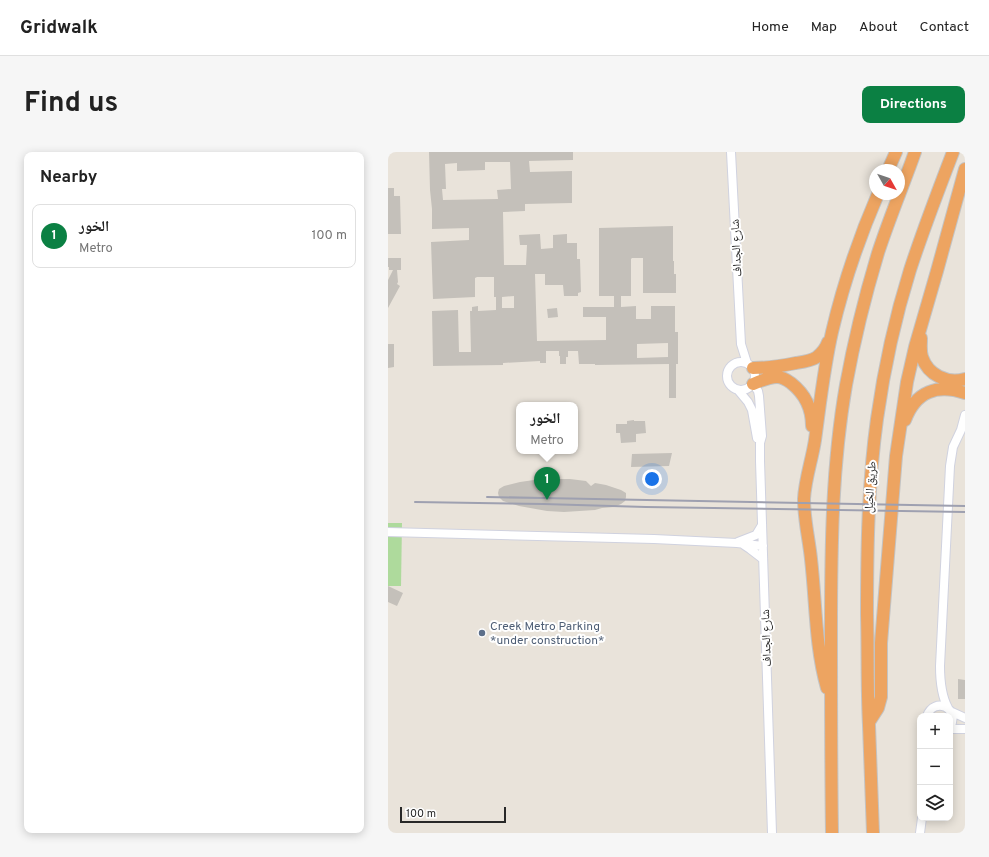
<!DOCTYPE html>
<meta charset="utf-8">
<style>
body{margin:0;font-family:Overpass,"Noto Naskh Arabic",sans-serif;background:#f6f6f6;color:#222}
.controls{position:absolute;right:12px;bottom:12px;display:grid;overflow:hidden;border-radius:8px;box-shadow:0 2px 10px #0003}
.controls button{width:36px;height:36px;display:grid;place-items:center;padding:0;border:0;border-bottom:1px solid #e0e0e0;background:#fff;color:#222;font:20px sans-serif}
.compass{position:absolute;left:481px;top:12px;width:36px;height:36px;border-radius:50%;background:#fff;box-shadow:0 2px 10px #0003;rotate:130deg}
.scale{position:absolute;left:12px;bottom:10px;width:106px;box-sizing:border-box;padding-left:4px;border:2px solid #282828;border-top:0;font-size:11px;line-height:14px;white-space:nowrap;color:#282828;-webkit-text-stroke:3px #fff;paint-order:stroke}
.you{position:absolute;left:264px;top:327px;width:14px;height:14px;margin:-10px;border:3px solid #fff;border-radius:50%;background:#1a73e8;box-shadow:0 0 0 6px #1a73e833}
.badge{display:grid;place-items:center;width:26px;height:26px;border-radius:50%;background:#0b8043;color:#fff;font-size:13px;font-weight:700}
.pin{position:absolute;translate:-50% -33px;filter:drop-shadow(0 1px 2px #0008)}
.pin::after{content:'';position:absolute;top:21px;width:14px;height:12px;background:inherit;clip-path:polygon(0 0,100% 0,50% 100%)}
.popup{position:absolute;left:128px;top:250px;width:62px;height:52px;box-sizing:border-box;display:grid;place-content:center;border-radius:8px;background:#fff;filter:drop-shadow(0 1px 3px #0005);font-size:13px;white-space:nowrap;color:#767676}
.popup b{font-size:15px;color:#222}
.popup::after{content:'';position:absolute;left:50%;top:100%;margin-left:-8px;border:8px solid transparent;border-top-color:#fff}
.list{margin:0;padding:0;list-style:none}
h2{display:flex;justify-content:space-between;align-items:center;height:52px;margin:0;padding:0 16px;font-size:17px}
h2 small{font-size:13px;font-weight:400;color:#767676}
.list li{display:grid;grid-template-columns:26px 1fr auto;gap:12px;align-items:center;box-sizing:border-box;height:64px;margin:0 8px 8px;padding:0 8px;border:1px solid #e0e0e0;border-radius:8px}
.list b{display:block;font-size:15px;white-space:nowrap}
.list p{margin:0;font-size:13px;white-space:nowrap;color:#767676}
.list em{font-size:13px;font-style:normal;color:#767676}
.icon{flex:none;width:22px;height:22px;fill:none;stroke:currentColor;stroke-width:2;stroke-linecap:round;stroke-linejoin:round}
.map{position:relative;flex:none;width:577px;height:681px;overflow:hidden;border-radius:8px}
header{display:flex;align-items:center;gap:24px;box-sizing:border-box;height:56px;padding:0 20px;background:#fff;border-bottom:1px solid #e0e0e0}
header strong{font-size:19px}
nav{display:flex;gap:22px;margin-inline-start:auto;font-size:14px}
.intro{display:flex;align-items:center;justify-content:space-between;box-sizing:border-box;height:96px;padding:0 24px}
h1{margin:0;font-size:28px}
.button{padding:10px 18px;border-radius:8px;background:#0b8043;color:#fff;font-size:14px;font-weight:700}
main{display:flex;gap:24px;padding:0 24px}
aside{flex:1;background:#fff;border-radius:8px;box-shadow:0 2px 10px #0003}
.map>svg:first-child{display:block}
.green{fill:#aeda9c}
.building{fill:#c4c0ba;fill-rule:evenodd}
.lines{fill:none;stroke-linecap:round;stroke-linejoin:round}
.minor-casing{stroke:#d0d2df;stroke-width:10}
.highway-casing{stroke:#c3c3c3;stroke-width:14}
.minor{stroke:#fff;stroke-width:8}
.highway{stroke:#eda461;stroke-width:12}
.rail{stroke:#9ea0b0;stroke-width:2}
.service-dot{fill:#5c6f8a;stroke:#fff;stroke-width:1.5}
.labels{text-anchor:middle;stroke-width:4;stroke-linejoin:round;paint-order:stroke}
.street-label{font-size:12px;fill:#282828;stroke:#fff}
.service-label{font-size:12px;fill:#4e5e75;stroke:#fff;text-anchor:start}
</style>
<header>
<strong>Gridwalk</strong>
<nav><a>Home</a><a>Map</a><a>About</a><a>Contact</a></nav>
</header>
<div class="intro"><h1>Find us</h1><a class="button">Directions</a></div>
<main>
<aside>
<h2>Nearby<small></small></h2>
<ul class="list">
<li><span class="badge">1</span><div><b>الخور</b><p>Metro</p></div><em>100 m</em></li>
</ul>
</aside>
<div class="map">
<svg width="577" height="681" viewBox="0 0 577 681">
<rect width="100%" height="100%" fill="#e9e3da"/>
<path class="green" d="M0 371H14L13 434H0Z"/>
<path class="building" d="M41 0H185V8L141 9 142 20 184 19V51L137 52V59L115 60 116 113H138L139 93H132L131 83 152 82 153 97 165 96V83L179 82V91H189V107H192L193 140 190 141V144H176L175 133H157V122H147L149 189 218 188V165H195V155H226V144H211V76L285 74V109H286V122H288V141H255V106H244L243 107V144H233V155L248 154V167H263V154H287V180H290V212H288V246H281V212L207 213V212H191L190 199H180V205H178V212H172V204H171V199H158V211H152V209L115 211V213L45 214 44 159 70 158 71 200H83L82 159H84V155L90 154V159L108 158V145H106V125H89L87 126V145L45 147 43 90 81 88V76L44 77V57L42 38ZM97 10H122L123 37 109 38 110 47 55 48 54 37H58L57 12 69 11V19L97 18ZM126 144V156H114V145ZM280 191V205L249 206V192Z
M0 36H6V44H12L13 82H0Z
M0 106H13V118H9L10 130 9 132 12 134 0 156V128L5 118H1V115H0Z
M169 156 170 165 160 166 159 157Z
M0 192H6V215L0 216Z
M246 268V269H257L258 281 248 282V290L233 291 232 281H228V272H239V269Z
M284 301 281 314 243 315 244 302Z
M153 327H182L198 329 203 334 207 331 218 333 233 338 238 341V345L237 349 233 352 226 355 214 356 207 358 176 360 159 359 131 354 115 349 111 345 110 341 111 337 116 334 132 330Z
M0 434 15 441 9 454 0 450Z
M570 527 577 528V547H570Z"/>
<g class="lines">
<g class="minor-casing">
<path id="minor" d="M343 0 353 192 359 211
M339 224a14 14 0 1 1 28 0a14 14 0 1 1-28 0Z
M365 232 370 239 371 244 374 284 372 291V309L384 681
M350 238 360 250 364 258 369 286
M0 380 266 387 349 391 375 394
M350 390 368 383 374 373
M356 393 362 397 375 407
M560 556C553 543 552 529 552 514L562 314 565 295 573 278 577 263
M562 559 577 566
M539 564C546 544 573 556 562 575
M562 577H577
M532 681 534 666"/>
</g>
<g class="highway-casing">
<path id="highway" d="M500 18 508 0
M533 186C533 192 532 199 534 205 540 223 559 232 577 227
M365 216C379 216 393 214 408 211 415 210 423 209 429 205 434 201 438 196 440 190
M365 232C372 229 381 225 389 225 394 225 399 228 403 231 417 242 424 257 424 274
M517 268C528 239 549 232 577 241
M439 536C427 494 428 450 423 407 421 387 416 368 416 347 417 327 424 308 427 288 432 252 436 215 444 180 455 133 471 86 490 42
M481 570 490 556 493 545V491L508 304 519 230 527 195 549 119 577 17
M444 681C443 613 443 544 443 476 443 394 444 313 458 233 466 189 477 144 490 101 501 67 515 34 527 0
M485 681C484 645 482 609 481 573 479 536 480 499 479 462 479 397 480 332 489 267 496 217 507 166 522 118 535 78 550 39 565 0"/>
</g>
<use href="#minor" class="minor"/>
<use href="#highway" class="highway"/>
<path class="rail" d="M99 345 155 346 577 354
M27 350 155 352 258 355 577 360"/>
</g>
<circle class="service-dot" cx="94" cy="481" r="4"/>
<g class="labels">
<g class="street-label">
<text transform="translate(348 96) rotate(-93)" y="4">شارع الجداف</text>
<text transform="translate(482 335) rotate(-86)" y="4">طريق الخيل</text>
<text transform="translate(378 486) rotate(-92)" y="4">شارع الجداف</text>
</g>
<g class="service-label">
<text x="102" y="478">Creek Metro Parking<tspan x="102" dy="14">*under construction*</tspan></text>
</g>
</g>
</svg>
<div class="controls">
<button>+</button>
<button>−</button>
<button><svg class="icon" aria-label="layers" viewBox="0 0 24 24"><path d="M12 4l9 5-9 5-9-5zM3 14l9 5 9-5"/></svg></button>
</div>
<svg class="compass" viewBox="-18 -18 36 36"><path d="M0-13l5 13h-10z" fill="#e53935"/><path d="M0 13l5-13h-10z" fill="#767676"/></svg>
<div class="scale">100 m</div>
<div class="you"></div>
<div class="pin badge" style="left:159px;top:348px">1</div>
<div class="popup"><b>الخور</b>Metro</div>
</div>
</main>
